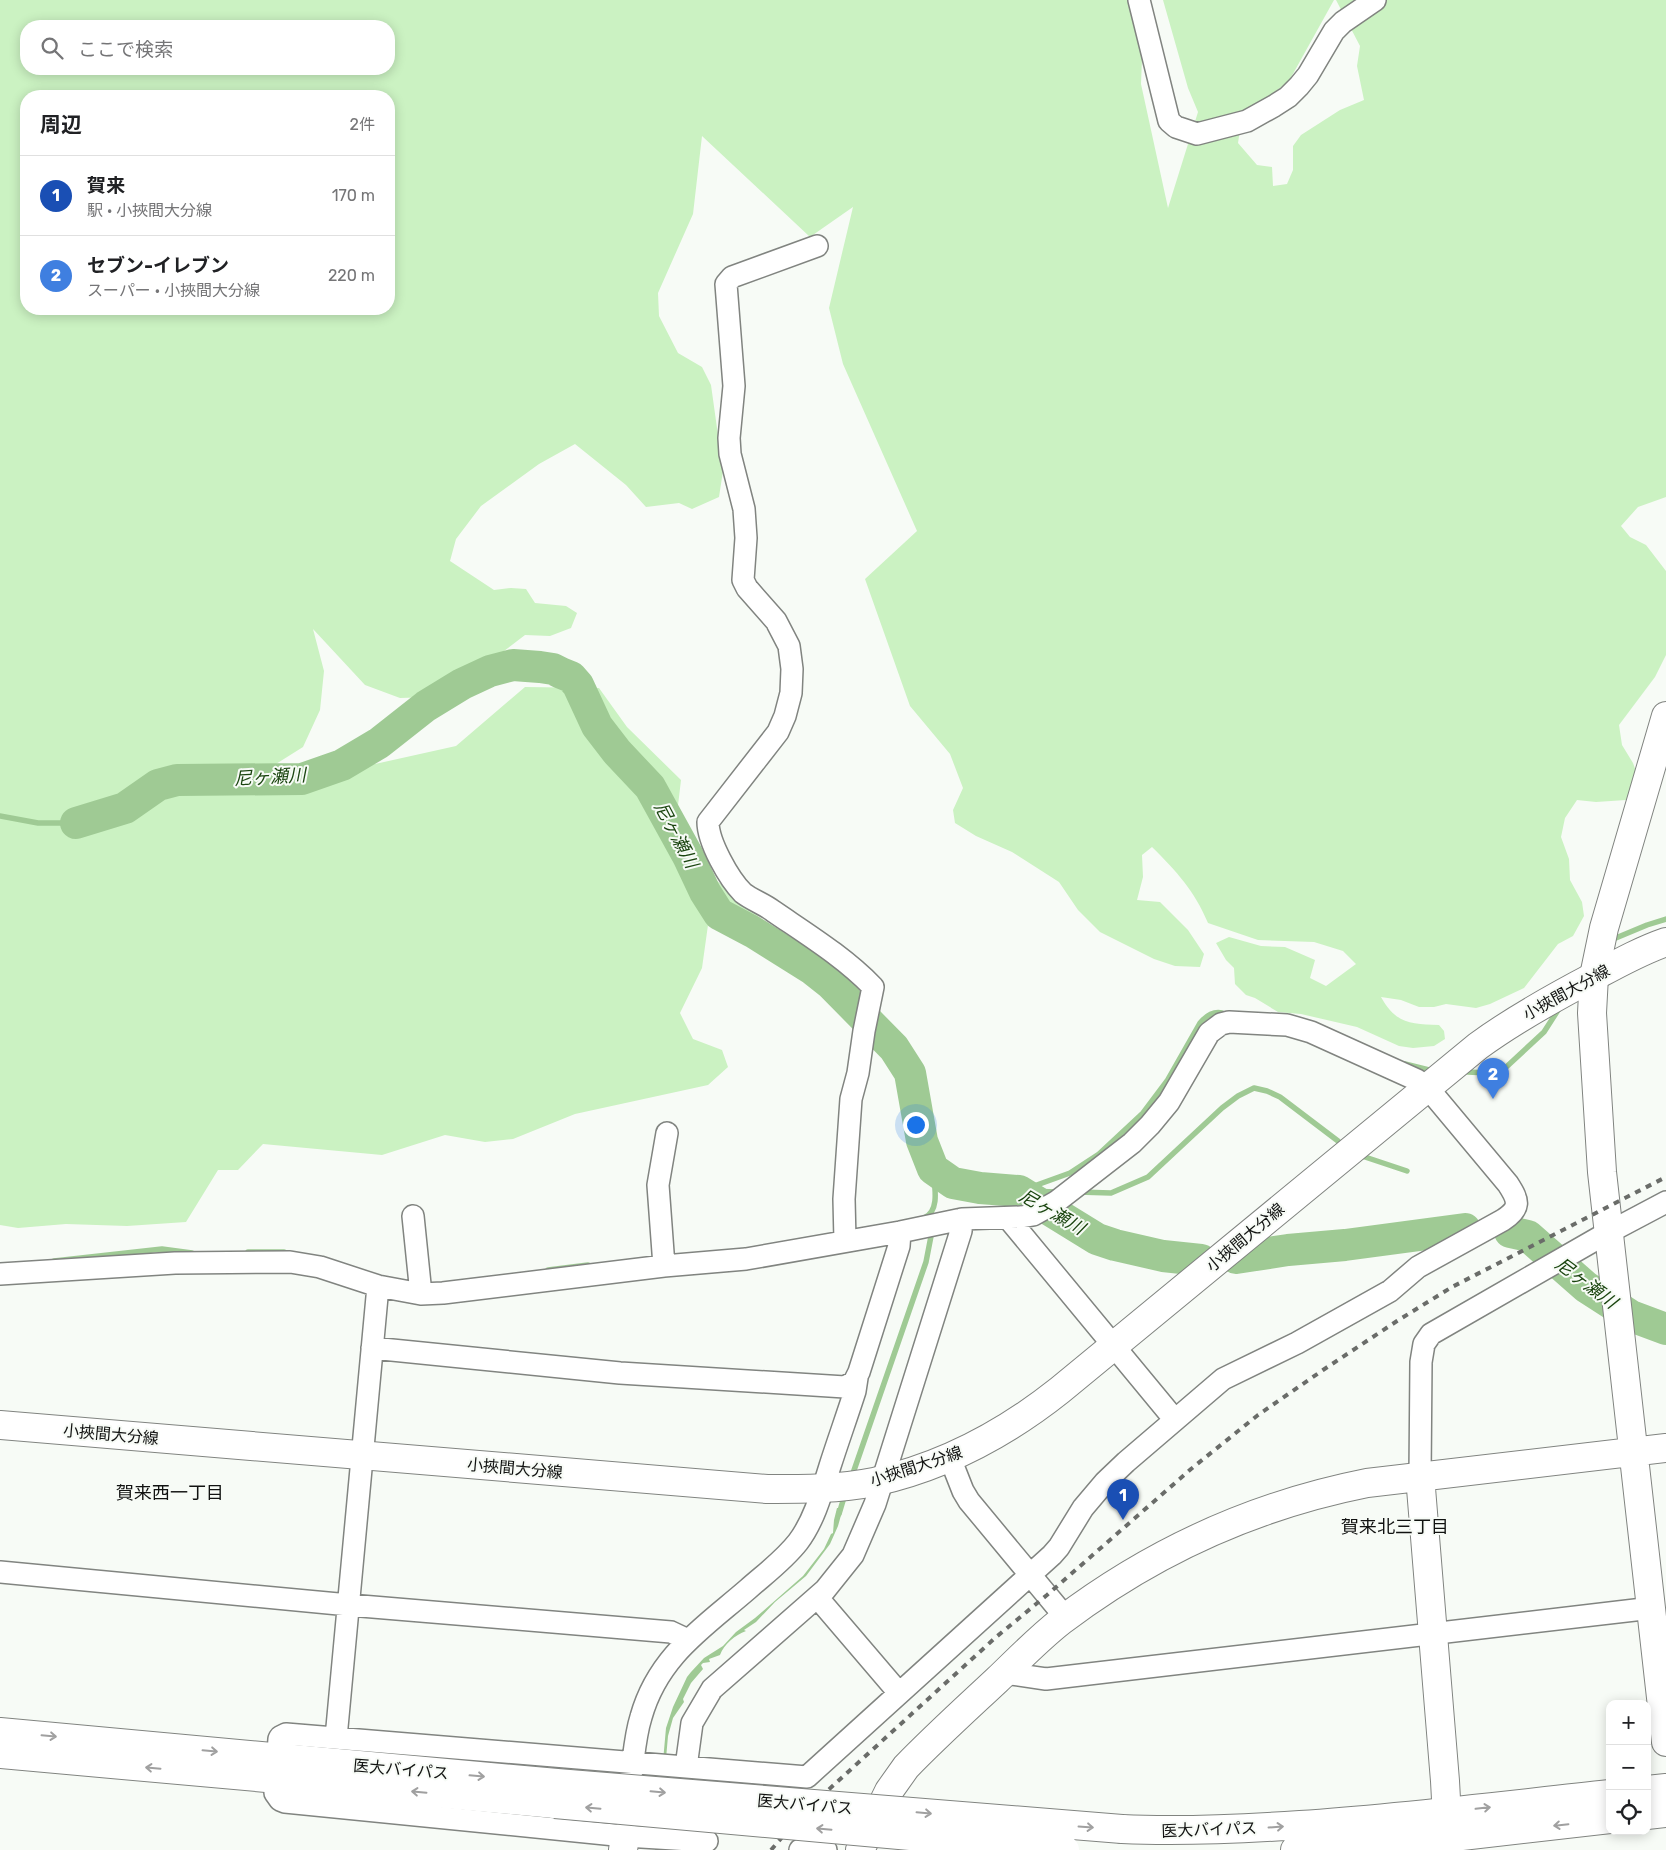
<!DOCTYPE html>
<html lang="ja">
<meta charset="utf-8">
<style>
body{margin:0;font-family:Rubik,"Noto Sans JP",sans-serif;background:#f2f2f2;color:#202124}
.controls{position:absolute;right:15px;bottom:15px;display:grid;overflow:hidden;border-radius:10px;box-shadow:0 2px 12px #0003}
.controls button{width:45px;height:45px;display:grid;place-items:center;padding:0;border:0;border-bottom:1px solid #e0e0e0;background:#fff;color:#202124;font:25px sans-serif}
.you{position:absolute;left:915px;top:1124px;width:18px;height:18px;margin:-12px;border:4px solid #fff;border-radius:50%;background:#1a73e8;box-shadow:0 0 0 8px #1a73e833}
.badge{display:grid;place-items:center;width:32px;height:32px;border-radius:50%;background:#d93025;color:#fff;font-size:16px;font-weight:700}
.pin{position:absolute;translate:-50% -41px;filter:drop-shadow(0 1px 2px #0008)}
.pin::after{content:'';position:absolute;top:26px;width:18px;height:15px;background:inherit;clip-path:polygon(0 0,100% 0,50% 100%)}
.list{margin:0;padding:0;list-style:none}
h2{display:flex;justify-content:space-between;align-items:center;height:65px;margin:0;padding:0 20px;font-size:21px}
h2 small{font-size:16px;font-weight:400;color:#757577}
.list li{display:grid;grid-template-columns:32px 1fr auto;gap:15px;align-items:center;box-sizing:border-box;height:80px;padding:0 20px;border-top:1px solid #e0e0e0}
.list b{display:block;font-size:19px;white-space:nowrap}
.list p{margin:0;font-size:16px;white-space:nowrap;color:#757577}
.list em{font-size:16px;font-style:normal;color:#757577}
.icon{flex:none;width:28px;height:28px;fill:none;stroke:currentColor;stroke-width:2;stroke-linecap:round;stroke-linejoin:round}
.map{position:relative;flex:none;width:1666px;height:1850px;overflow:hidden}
.search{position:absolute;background:#fff;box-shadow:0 2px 12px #0003;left:20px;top:20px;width:375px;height:55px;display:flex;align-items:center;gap:12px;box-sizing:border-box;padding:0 18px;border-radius:20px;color:#757577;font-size:19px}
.panel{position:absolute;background:#fff;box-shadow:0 2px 12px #0003;left:20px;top:90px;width:375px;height:225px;border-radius:20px}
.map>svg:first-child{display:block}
.green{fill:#cbf2c2;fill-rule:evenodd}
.water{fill:#9fca94}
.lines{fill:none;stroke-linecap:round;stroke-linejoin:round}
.stream{stroke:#9fca94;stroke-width:5.5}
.river{stroke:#9fca94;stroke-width:32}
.minor-casing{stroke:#818480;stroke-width:24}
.tertiary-casing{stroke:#818480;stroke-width:30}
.secondary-casing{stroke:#818480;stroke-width:30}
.minor{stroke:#fff;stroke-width:21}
.tertiary{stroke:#fff;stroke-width:28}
.secondary{stroke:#fff;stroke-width:28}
.rail{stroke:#6a6c69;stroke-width:4;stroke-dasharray:6 6;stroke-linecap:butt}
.secondary-bridge-casing{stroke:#818480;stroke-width:30;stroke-linecap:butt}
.secondary-bridge{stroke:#fff;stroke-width:28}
.oneway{stroke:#a0a0a0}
.labels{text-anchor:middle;stroke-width:4;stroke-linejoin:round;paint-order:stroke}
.street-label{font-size:16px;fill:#111211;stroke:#f7fbf6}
.water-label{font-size:18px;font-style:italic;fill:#1b4510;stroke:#f7fbf6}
.neighbourhood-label{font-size:18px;fill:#111211;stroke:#f7fbf6}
</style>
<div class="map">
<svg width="1666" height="1850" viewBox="0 0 1666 1850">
<rect width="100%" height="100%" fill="#f7fbf6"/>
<path class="green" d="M0 0H1133L1143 35 1141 84 1168 208 1198 112 1188 88 1163 0H1334L1289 81 1242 117 1238 143 1257 165 1272 167 1273 186 1287 184 1293 170V146L1301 135 1340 110 1364 100 1357 66 1360 46 1336 0H1666V497L1638 507 1621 526 1630 537 1646 545 1666 571V655L1655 677 1619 725 1622 745 1633 763 1638 777 1637 789 1626 800 1596 802 1577 800 1565 818 1561 837 1569 859 1570 880 1582 902 1584 916 1573 936 1558 944 1524 988 1490 1004 1476 1008 1446 1004 1434 1007H1419L1401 1000 1381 997C1396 1024 1411 1024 1439 1025L1444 1031 1445 1039 1434 1046 1413 1048 1399 1046 1357 1027 1301 1014 1278 1012 1255 998 1246 995 1235 984 1234 968 1226 960 1216 943 1229 937 1261 946 1285 947 1315 960 1310 978 1326 986 1356 964 1343 951 1314 942 1258 940 1208 923C1194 890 1177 872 1152 847L1142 855 1143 877 1137 900 1160 902 1188 930 1204 954 1200 967 1175 966 1154 959 1100 932 1078 910 1059 882 1012 852 976 836 955 823 953 810 963 788 950 754 910 706 865 579 917 531 843 364 829 308 853 207 810 237 702 136 693 214 658 293 659 316 678 353 702 367 711 385 723 471 719 497 692 509 679 503 646 507 626 485 575 444 539 464 481 506 456 539 450 561 494 590 511 588 526 589 535 603 566 606 577 613 571 628 550 636 525 635 479 670 432 697 400 698 365 685 313 629 324 671 320 710 303 747 268 769 299 772 366 766 456 746 525 687 599 688 627 727 681 780 673 848 753 908 763 924 746 928 708 925 702 968 680 1013 693 1039 722 1050 728 1067 708 1085 575 1114 513 1139 485 1142 445 1135 382 1155 263 1144 238 1170H218L186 1222 127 1226 66 1224 18 1228 0 1225ZM26 26H389V69H26ZM26 96H389V309H26Z"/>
<path class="water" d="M837 1508H843L838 1526 830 1544 806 1576 775 1602 756 1622 744 1630 746 1631C735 1635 724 1644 720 1655L709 1659 710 1662 703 1663 701 1665 703 1669 691 1683 683 1699 684 1702 673 1718 668 1736 658 1850H655L666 1728 673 1707 687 1677 691 1672 704 1658 723 1646 736 1632 755 1618 803 1576 824 1549 831 1534 833 1533 834 1520Z"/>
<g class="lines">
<path class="stream" d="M0 816 38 823H76
M1611 940 1647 925 1666 919
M1405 1064 1429 1070
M1468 1072 1487 1073 1503 1070 1544 1032 1560 1007
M1362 1156 1407 1171
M1023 1190 1070 1173 1099 1154 1143 1113 1167 1081 1200 1023C1206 1016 1213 1011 1222 1013
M1019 1191 1059 1192
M1078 1192 1111 1193 1148 1177 1222 1108 1238 1096 1254 1088 1267 1091 1280 1097 1338 1141
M924 1218C941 1211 934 1184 933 1169
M248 1252H284
M54 1261 162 1249 192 1253
M548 1270 588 1265
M851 1479 926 1262 932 1231
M839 1514 845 1494"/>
<path class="river" d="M76 823 125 808 158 785 177 780 302 779 342 765 379 743 426 706 462 684 490 671 513 665 540 667 553 669 561 673 571 677 578 685 597 726 617 752 650 787 688 856 705 892 719 914 753 932 812 969 831 984 894 1048 910 1073 922 1141 933 1169 953 1183 980 1188 1019 1191 1097 1239 1115 1245 1163 1256 1201 1260
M1510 1232 1528 1236 1586 1287 1631 1316 1666 1329
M1236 1258 1288 1250 1345 1245 1465 1229"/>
<g class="minor-casing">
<path id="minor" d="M1139 0 1169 121 1176 127 1197 134 1247 121 1274 106 1288 97 1299 86 1308 75 1334 31 1343 22 1375 0
M817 246 732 277 726 284 734 386 729 438 730 454 744 509 746 538 743 580 747 588 776 621 789 646 792 669 791 693 785 716 778 732 708 822C708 842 729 879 743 893 752 900 764 904 773 911 808 935 844 957 873 987L864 1031 858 1073 851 1099 844 1199 845 1241
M413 1216 421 1294
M1008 1218 1175 1420
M664 1266 658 1185 667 1133
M0 1274 175 1263 290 1262 320 1267 378 1286 421 1294 443 1293 664 1266 746 1259 900 1232 962 1219 1021 1217 1033 1215 1056 1202 1132 1143 1150 1125 1169 1102 1209 1033 1221 1024 1229 1022 1287 1025 1311 1032 1417 1080 1427 1087 1508 1184C1519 1201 1521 1208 1503 1220L1418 1267 1390 1291 1297 1343 1223 1379 1126 1462 1105 1482 1083 1508 1059 1547 1052 1555 807 1777 286 1734 280 1737 279 1739 275 1793 280 1800 285 1802 625 1836 707 1841
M372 1348 620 1373 845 1387 854 1382 859 1372 899 1246 900 1232
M950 1458 963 1491 969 1501 1066 1618
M1420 1476 1421 1362 1424 1344 1431 1334 1600 1237 1666 1202
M0 1572 349 1605 671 1632 688 1640
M817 1597 899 1693
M1004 1673 1046 1679 1652 1608
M336 1738 378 1286
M686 1767 692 1723 712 1689 825 1590 853 1555 875 1504 961 1231 962 1219
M631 1776C634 1756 635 1736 641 1717 658 1656 703 1628 748 1589 765 1574 784 1560 798 1542 814 1521 822 1492 830 1466 838 1441 847 1416 855 1391L857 1378
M800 1850 806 1848 826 1850"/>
</g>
<g class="tertiary-casing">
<path id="tertiary" d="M1666 716 1604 928 1594 976 1592 1013 1602 1172 1666 1742
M1420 1476 1445 1781 1448 1836
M623 1850 625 1836
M860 1850 889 1791 906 1767C935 1737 966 1709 997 1680 1018 1660 1038 1639 1061 1621 1152 1552 1256 1505 1367 1483L1666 1448"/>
</g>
<g class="secondary-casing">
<path id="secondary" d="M0 1425 767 1489C803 1489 839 1489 874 1482 942 1467 1006 1433 1060 1390L1478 1046C1515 1019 1553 998 1593 977 1617 964 1640 951 1666 942
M0 1732 557 1783
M0 1754 555 1804
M1647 1790 1666 1788
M1647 1815 1666 1813
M1122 1829C1182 1832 1241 1829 1300 1825 1404 1818 1507 1805 1610 1794
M1295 1850 1419 1841 1610 1819"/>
</g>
<use href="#minor" class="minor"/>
<use href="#tertiary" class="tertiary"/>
<use href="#secondary" class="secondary"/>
<path class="rail" d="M771 1850 803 1813 995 1638 1047 1595 1191 1469 1258 1415 1323 1370 1397 1321 1452 1287 1666 1177"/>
<g class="secondary-bridge-casing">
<path id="secondary-bridge" d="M557 1783 1122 1829
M555 1804 1065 1850"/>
</g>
<use href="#secondary-bridge" class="secondary-bridge"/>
</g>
<defs><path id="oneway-shaft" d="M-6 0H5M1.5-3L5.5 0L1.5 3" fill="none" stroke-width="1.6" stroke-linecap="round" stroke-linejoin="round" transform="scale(1.25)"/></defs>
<g class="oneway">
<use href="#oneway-shaft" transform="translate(49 1736) rotate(5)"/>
<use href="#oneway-shaft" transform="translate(210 1751) rotate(5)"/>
<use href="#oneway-shaft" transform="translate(153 1768) rotate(-175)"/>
<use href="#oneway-shaft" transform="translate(477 1776) rotate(5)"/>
<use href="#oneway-shaft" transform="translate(419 1792) rotate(-175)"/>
<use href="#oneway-shaft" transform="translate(658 1792) rotate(5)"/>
<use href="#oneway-shaft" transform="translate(593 1808) rotate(-175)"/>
<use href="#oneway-shaft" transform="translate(1483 1808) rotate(-6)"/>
<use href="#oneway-shaft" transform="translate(924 1813) rotate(5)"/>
<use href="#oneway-shaft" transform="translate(1561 1825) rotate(174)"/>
<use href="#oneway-shaft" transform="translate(1086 1827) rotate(4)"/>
<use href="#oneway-shaft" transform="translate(1276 1827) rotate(-4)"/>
<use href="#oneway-shaft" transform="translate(824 1829) rotate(-175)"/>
</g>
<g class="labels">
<g class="street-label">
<text transform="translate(1566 992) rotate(-29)" y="6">小挾間大分線</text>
<text transform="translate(1245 1237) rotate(-40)" y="6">小挾間大分線</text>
<text transform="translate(111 1434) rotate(5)" y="6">小挾間大分線</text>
<text transform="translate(916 1466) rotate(-18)" y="6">小挾間大分線</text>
<text transform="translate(515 1468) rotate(5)" y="6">小挾間大分線</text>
<text transform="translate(401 1769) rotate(5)" y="6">医大バイパス</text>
<text transform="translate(805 1804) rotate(5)" y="6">医大バイパス</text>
<text transform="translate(1209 1829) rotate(-2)" y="6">医大バイパス</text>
</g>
<g class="water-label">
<text transform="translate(270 777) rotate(-3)" y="6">尼ヶ瀬川</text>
<text transform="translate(676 835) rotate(62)" y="6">尼ヶ瀬川</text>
<text transform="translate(1052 1212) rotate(30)" y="6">尼ヶ瀬川</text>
<text transform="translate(1586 1283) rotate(37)" y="6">尼ヶ瀬川</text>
</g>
<g class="neighbourhood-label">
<text x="170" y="1499">賀来西一丁目</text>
<text x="1395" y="1533">賀来北三丁目</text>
</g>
</g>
</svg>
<div class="controls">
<button>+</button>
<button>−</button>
<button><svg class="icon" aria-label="locate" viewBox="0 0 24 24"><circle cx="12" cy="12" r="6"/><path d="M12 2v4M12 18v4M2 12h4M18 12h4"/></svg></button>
</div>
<div class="you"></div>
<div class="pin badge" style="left:1123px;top:1520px;background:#1a4fb4">1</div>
<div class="pin badge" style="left:1493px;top:1099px;background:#3f7fe0">2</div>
<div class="search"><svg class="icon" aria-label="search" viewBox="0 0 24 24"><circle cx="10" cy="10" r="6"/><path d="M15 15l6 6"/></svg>ここで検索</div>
<section class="panel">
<h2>周辺<small>2件</small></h2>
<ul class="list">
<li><span class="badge" style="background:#1a4fb4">1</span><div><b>賀来</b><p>駅 · 小挾間大分線</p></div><em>170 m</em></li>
<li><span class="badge" style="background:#3f7fe0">2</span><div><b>セブン-イレブン</b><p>スーパー · 小挾間大分線</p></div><em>220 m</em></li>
</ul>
</section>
</div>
